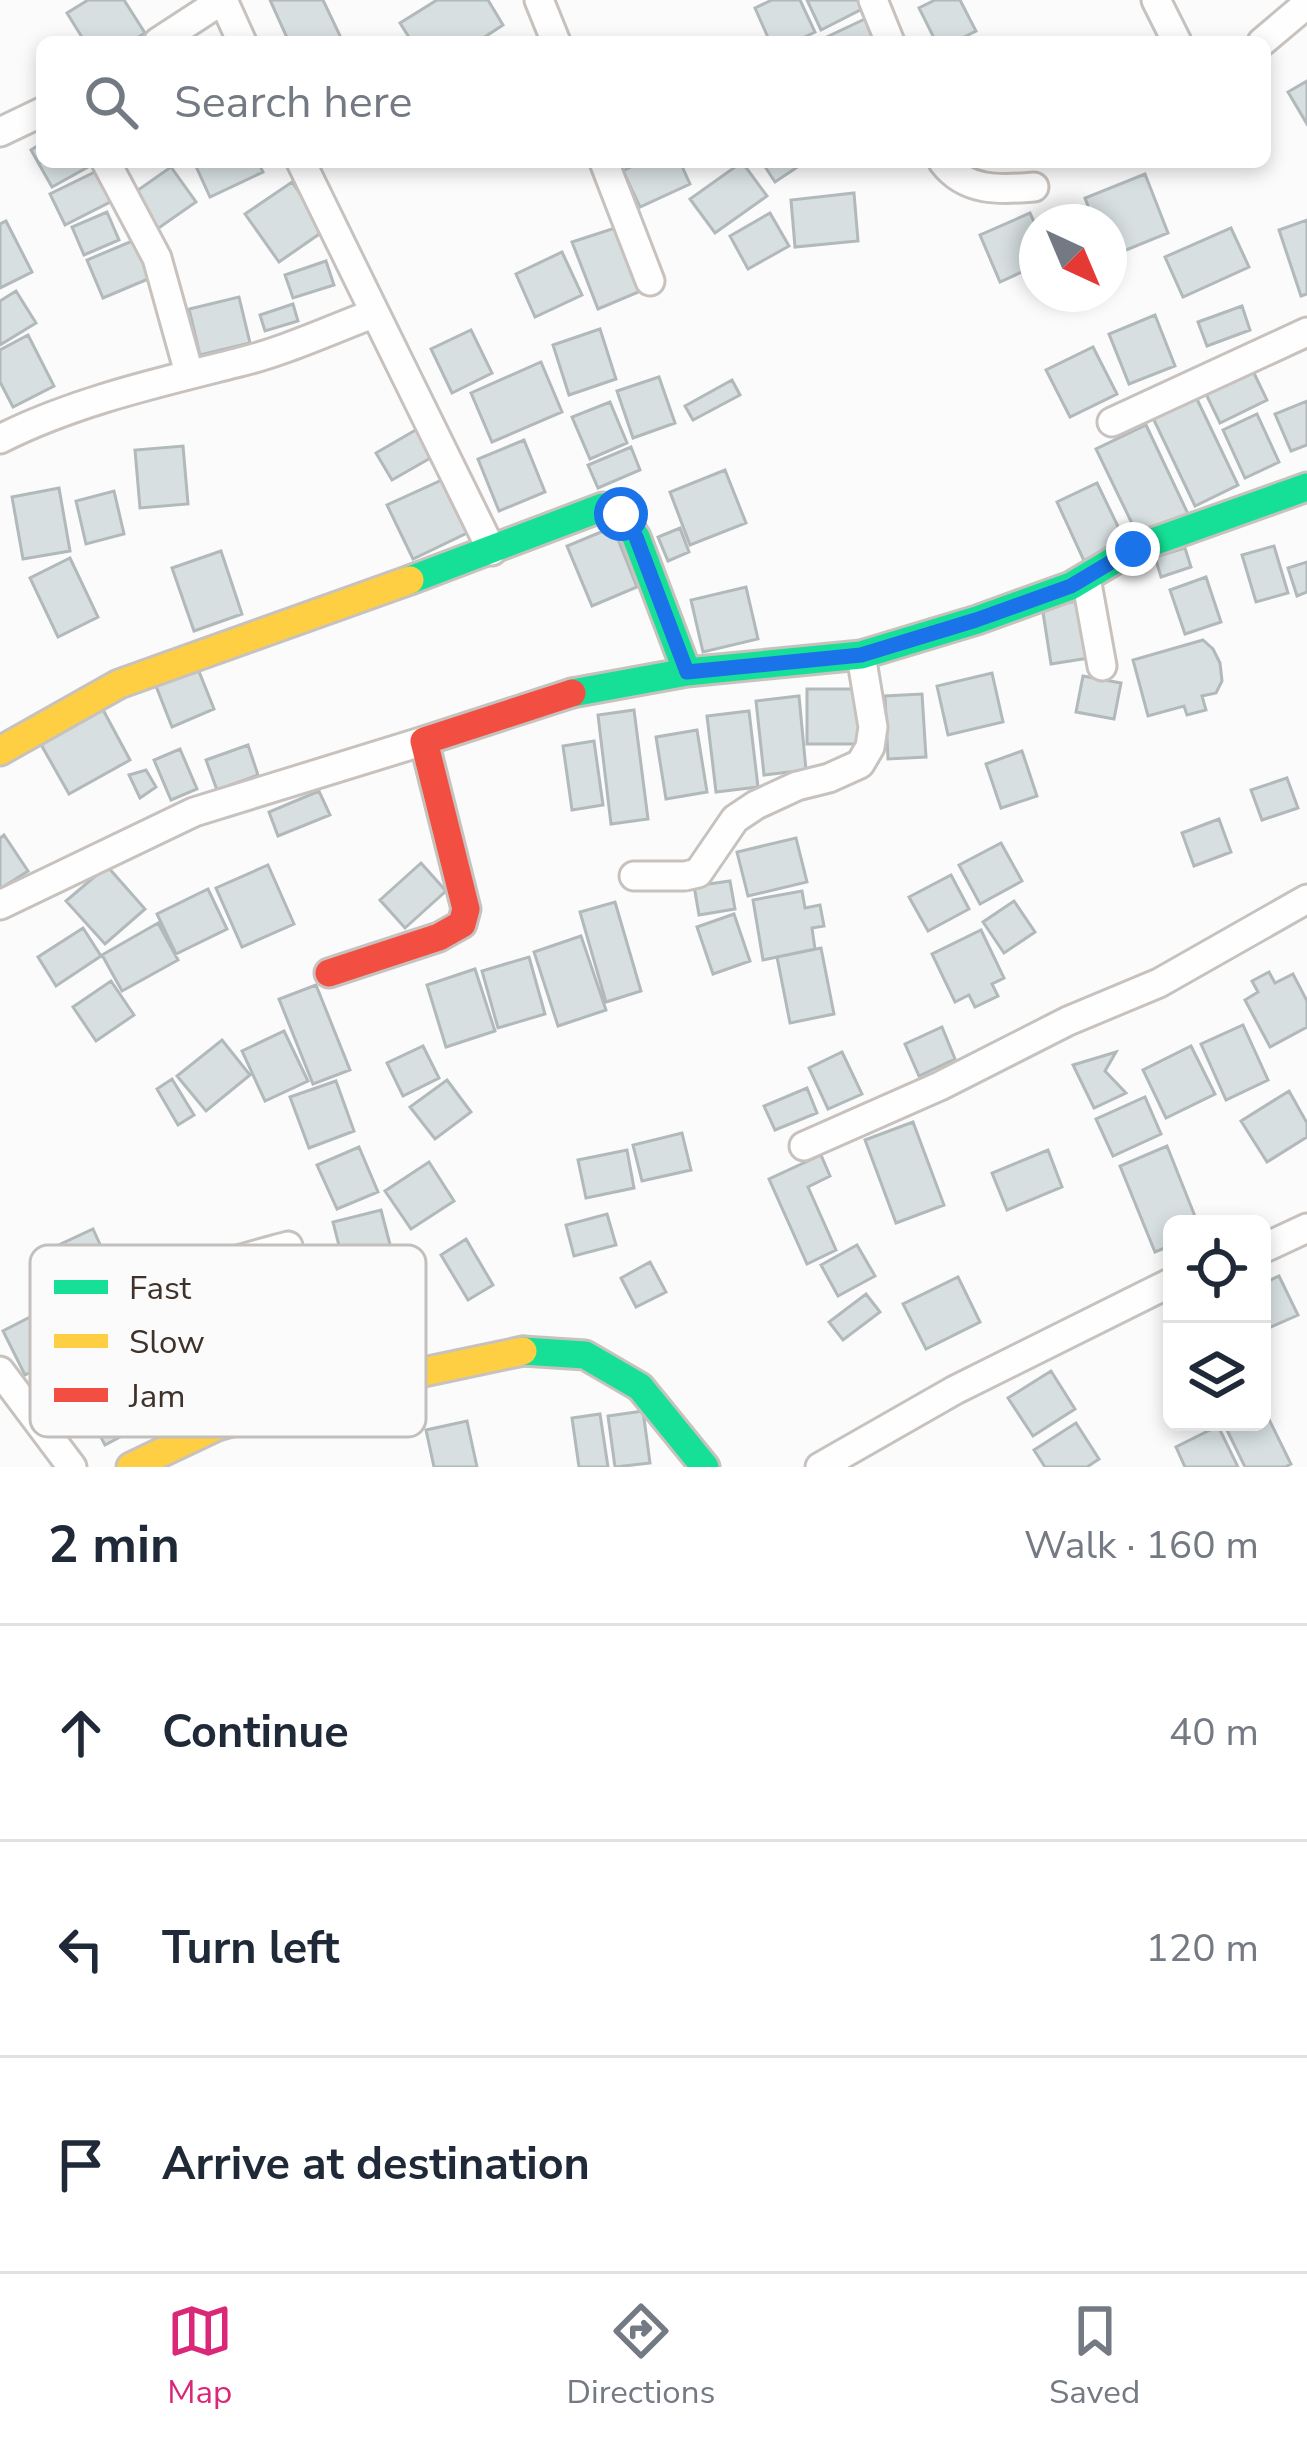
<!DOCTYPE html>
<meta charset="utf-8">
<style>
body{margin:0;font-family:"Nunito Sans",sans-serif;background:#f2f2f3;color:#1f2937}
.controls{position:absolute;right:36px;bottom:36px;display:grid;overflow:hidden;border-radius:18px;box-shadow:0 6px 18px #0003}
.controls button{width:108px;height:108px;display:grid;place-items:center;padding:0;border:0;border-bottom:3px solid #e0e1e3;background:#fff;color:#1f2937;font:60px sans-serif}
.compass{position:absolute;left:1019px;top:204px;width:108px;height:108px;border-radius:50%;background:#fff;box-shadow:0 6px 18px #0003;rotate:136deg}
.stop{position:absolute;width:36px;height:36px;margin:-27px;border:9px solid #1a73e8;border-radius:50%;background:#fff}
.stop.end{background:#1a73e8;border-color:#fff;box-shadow:0 3px 12px #0008}
.list{margin:0;padding:0;list-style:none}
h2{display:flex;justify-content:space-between;align-items:center;height:156px;margin:0;padding:0 48px;font-size:51px}
h2 small{font-size:39px;font-weight:400;color:#747a83}
.list li{display:grid;grid-template-columns:78px 1fr auto;gap:36px;align-items:center;box-sizing:border-box;height:216px;padding:0 48px;border-top:3px solid #e0e1e3}
.list b{display:block;font-size:45px;white-space:nowrap}
.list em{font-size:39px;font-style:normal;color:#747a83}
.icon{flex:none;width:66px;height:66px;fill:none;stroke:currentColor;stroke-width:2;stroke-linecap:round;stroke-linejoin:round}
.map{position:relative;flex:none;width:1307px;height:1467px;overflow:hidden}
.search{position:absolute;background:#fff;box-shadow:0 6px 18px #0003;left:36px;right:36px;top:36px;height:132px;display:flex;align-items:center;gap:30px;box-sizing:border-box;padding:0 42px;border-radius:18px;color:#747a83;font-size:45px}
.sheet{height:804px;background:#fff}
nav{display:flex;justify-content:space-around;align-items:center;box-sizing:border-box;height:168px;border-top:3px solid #e0e1e3;background:#fff;font-size:33px;color:#747a83}
nav a{display:grid;justify-items:center;gap:6px}
nav .on{color:#db2777}
.map>svg:first-child{display:block}
.building{fill:#d7dfe1;stroke:#b2b9bb;stroke-width:3}
.lines{fill:none;stroke-linecap:round;stroke-linejoin:round}
.street-casing{stroke:#c7c2be;stroke-width:33}
.fast-casing{stroke:#c7c2be;stroke-width:33}
.slow-casing{stroke:#c7c2be;stroke-width:33}
.jam-casing{stroke:#c7c2be;stroke-width:33}
.street{stroke:#fefefe;stroke-width:27}
.fast{stroke:#16e098;stroke-width:27}
.slow{stroke:#ffcf43;stroke-width:27}
.jam{stroke:#f24e42;stroke-width:27}
.route{stroke:#1a73e8;stroke-width:15}
.key{fill:#fbfbfb;stroke:#c3bfbc;stroke-width:3}
.key-label{font-size:33px;fill:#3f322a}
</style>
<div class="map">
<svg width="1307" height="1467" viewBox="0 0 1307 1467">
<rect width="100%" height="100%" fill="#fbfbfb"/>
<path class="building" d="M88 0H124L145 33 130 42H85L67 13Z
M270 0H323L343 42H289Z
M437 0H488L503 25 477 42H412L400 23Z
M772 0H800L815 32 794 42H770L755 8Z
M807 0H863L866 7 821 30Z
M935 0H960L976 31 954 42H936L919 8Z
M865 19 875 42H816Z
M1307 81V124L1288 92Z
M42 143V162H97L52 187 31 150Z
M194 162H258L263 172 210 197Z
M640 162H680L690 184 640 207 623 171Z
M742 162 767 196 715 233 690 199Z
M762 162H805L775 182Z
M171 167 196 202 153 232 128 197Z
M103 168 118 198 65 225 50 194Z
M1145 174 1168 233 1109 257V222H1094L1085 198Z
M292 182 325 230 279 262 245 214Z
M854 193 858 241 795 247 791 200Z
M107 212 119 240 84 255 72 227Z
M770 213 789 246 748 269 730 236Z
M1030 213 1037 228V265L1000 282 980 235Z
M1307 220V294L1301 296 1279 230Z
M6 221 32 272 0 288V224Z
M621 226 648 288 598 309 572 242Z
M1231 228 1249 267 1183 297 1165 257Z
M137 239 153 277 103 298 87 260Z
M562 252 582 295 535 317 516 274Z
M326 261 334 285 293 298 285 275Z
M16 291 36 323 0 345V301Z
M239 297 250 343 200 355 189 309Z
M293 304 298 321 265 331 260 315Z
M1242 306 1250 330 1207 346 1198 322Z
M1155 315 1175 366 1129 384 1109 334Z
M600 329 616 379 569 395 553 345Z
M471 330 492 373 452 393 431 349Z
M28 335 54 386 13 407 0 382V350Z
M1093 347 1117 394 1070 417 1046 370Z
M541 362 562 412 492 442 471 393Z
M1251 367 1267 400 1220 423 1204 390Z
M659 377 675 423 633 438 617 391Z
M732 380 740 395 693 420 685 406Z
M1195 395 1238 485 1195 506 1152 416Z
M1307 401V445L1291 451 1275 414Z
M610 402 627 443 590 459 572 417Z
M1257 414 1279 462 1245 478 1223 430Z
M1146 425 1189 516 1140 540 1096 449Z
M419 428 434 456 392 480 376 453Z
M524 440 545 492 499 511 478 459Z
M183 446 188 504 140 508 135 450Z
M631 447 640 470 598 488 588 465Z
M725 470 746 523 690 545 670 492Z
M442 480 467 533 413 559 387 505Z
M1097 483 1126 543 1085 563 1057 502Z
M59 488 70 551 23 559 12 497Z
M114 491 124 534 86 544 76 501Z
M613 527 637 587 592 606 567 546Z
M680 528 689 552 668 561 658 537Z
M1274 546 1288 593 1256 602 1242 555Z
M1185 548 1191 567 1161 577 1155 557Z
M221 551 242 614 194 631 172 568Z
M70 558 98 617 58 637 30 578Z
M1307 562V592L1297 596 1288 568Z
M1206 577 1221 622 1185 634 1170 590Z
M746 587 758 639 703 652 691 600Z
M1080 601 1089 658 1051 664 1042 606Z
M1203 640 1213 649 1220 663 1222 681 1216 693 1202 696 1206 710 1187 715 1184 706 1148 716 1133 660Z
M198 669 214 709 172 727 156 686Z
M992 673 1003 722 948 735 937 686Z
M1083 676 1121 683 1114 719 1076 712Z
M807 689H862V744H807Z
M922 694 926 757 888 759 885 696Z
M799 696 806 770 764 775 756 701Z
M101 706 130 760 69 794 39 741Z
M634 710 648 819 611 824 598 715Z
M749 711 758 787 716 792 707 716Z
M697 730 707 792 666 799 656 737Z
M594 741 603 805 572 810 563 746Z
M248 745 258 775 217 790 206 760Z
M180 749 197 789 171 800 154 760Z
M1022 751 1037 796 1001 808 986 764Z
M146 770 156 787 140 798 129 775Z
M1287 778 1298 808 1262 820 1251 790Z
M319 791 330 815 278 836 269 812Z
M1219 819 1231 852 1194 866 1182 833Z
M4 835 28 871 0 889V838Z
M796 838 807 882 748 896 737 852Z
M1001 843 1022 881 980 904 959 865Z
M421 863 446 891 405 928 380 900Z
M268 865 294 924 242 947 216 888Z
M107 866 145 909 105 944 66 901Z
M951 875 969 909 928 931 909 897Z
M730 881 735 909 699 915 694 886Z
M208 889 227 929 176 954 157 914Z
M802 891 805 908 820 905 824 926 812 928 815 949 763 960 753 900Z
M1014 901 1035 932 1004 953 983 922Z
M615 902 641 991 606 1002 580 912Z
M734 914 750 961 713 974 697 927Z
M158 923 178 960 122 991 102 955Z
M83 928 101 956 56 986 38 957Z
M981 930 1004 978 992 984 998 996 975 1007 969 995 955 1002 932 954Z
M581 936 606 1010 558 1026 534 952Z
M821 948 834 1014 790 1023 777 957Z
M529 957 545 1014 498 1028 482 971Z
M475 969 495 1031 446 1047 427 985Z
M1269 972 1275 983 1293 974 1307 1001V1027L1270 1047 1245 1000 1258 992 1252 981Z
M111 981 134 1015 96 1041 73 1007Z
M316 985 350 1070 313 1084 279 999Z
M1243 1025 1268 1080 1226 1100 1201 1044Z
M942 1027 955 1059 919 1076 905 1044Z
M284 1031 308 1081 265 1101 242 1051Z
M222 1040 250 1075 206 1111 177 1076Z
M423 1046 439 1078 403 1096 387 1063Z
M1191 1046 1215 1094 1166 1118 1143 1070Z
M842 1052 862 1094 828 1109 809 1068Z
M1116 1052 1105 1071 1126 1093 1094 1108 1073 1065Z
M172 1079 194 1115 178 1125 157 1089Z
M447 1080 471 1112 435 1139 410 1107Z
M336 1081 354 1131 309 1148 290 1097Z
M807 1088 817 1113 775 1130 764 1106Z
M1289 1091 1307 1123V1137L1267 1162 1241 1121Z
M1145 1097 1161 1134 1113 1156 1096 1119Z
M913 1122 944 1205 896 1223 865 1140Z
M682 1133 691 1170 642 1181 633 1145Z
M1167 1146 1198 1224H1172V1245L1155 1252 1120 1166Z
M359 1147 378 1192 337 1209 317 1165Z
M627 1150 634 1188 586 1198 578 1160Z
M1048 1150 1062 1187 1007 1210 992 1173Z
M821 1155 830 1176 808 1187 836 1250 807 1264 769 1179Z
M429 1162 454 1201 411 1229 385 1191Z
M381 1210 393 1256 345 1269 333 1222Z
M607 1214 616 1245 574 1256 566 1225Z
M93 1229 114 1275 70 1296 48 1250Z
M466 1239 493 1285 468 1300 441 1255Z
M857 1245 875 1276 838 1296 821 1265Z
M650 1262 666 1292 636 1307 621 1278Z
M1279 1276 1298 1315 1262 1331V1284Z
M958 1277 980 1322 926 1349 903 1304Z
M866 1294 880 1312 843 1340 829 1322Z
M36 1314 59 1358 25 1375 3 1331Z
M1051 1371 1075 1409 1033 1436 1008 1398Z
M122 1394 130 1408 124 1411 133 1430 105 1445 87 1411Z
M1262 1405 1291 1464 1285 1467H1245L1223 1422H1262Z
M643 1411 650 1463 615 1467 608 1416Z
M600 1414 608 1467H579L572 1418Z
M467 1421 477 1467H434L426 1430Z
M1076 1423 1099 1459 1087 1467H1045L1034 1450Z
M1218 1426 1238 1467H1185L1176 1447Z"/>
<g class="lines">
<g class="street-casing">
<path id="street" d="M223 0 242 42
M539 0 556 42
M873 0 890 42
M1156 0 1177 42
M158 42 221 1
M1262 42 1307 4
M0 132 42 112
M106 162 157 258 189 373
M604 162 650 281
M943 162C966 192 1000 190 1034 187
M375 313 492 551
M1112 422 1307 332
M0 439C73 402 157 383 236 363 283 352 330 330 375 313L301 162
M1086 578 1102 666
M634 876H685L698 873 735 819 756 805 797 786 829 778 860 764 870 747 873 727 861 655
M0 905 194 812 424 741
M804 1146 940 1086 1068 1021 1159 983 1307 899
M1262 1249 1307 1228
M0 1371 72 1467
M217 1426 154 1328C152 1319 148 1308 153 1299 167 1276 260 1254 288 1246
M820 1467 955 1390 1172 1282"/>
</g>
<g class="fast-casing">
<path id="fast" d="M410 580 603 507 621 514 636 537 687 672
M572 693 687 672 861 655 977 620 1071 586 1133 549 1307 487
M523 1351 585 1355 640 1387 705 1467"/>
</g>
<g class="slow-casing">
<path id="slow" d="M0 751 119 684 410 580
M131 1467 217 1426 395 1378 523 1351"/>
</g>
<g class="jam-casing">
<path id="jam" d="M329 973 439 937 462 924 466 909 424 741 572 693"/>
</g>
<use href="#street" class="street"/>
<use href="#fast" class="fast"/>
<use href="#slow" class="slow"/>
<use href="#jam" class="jam"/>
</g>
<g class="lines">
<path class="route" d="M621 514 636 537 687 672 861 655 976 620 1071 586 1133 549"/>
</g>
<rect x="30" y="1245" width="396" height="192" rx="18" class="key"/>
<rect x="54" y="1280" width="54" height="14" fill="#16e098"/>
<rect x="54" y="1334" width="54" height="14" fill="#ffcf43"/>
<rect x="54" y="1388" width="54" height="14" fill="#f24e42"/>
<g class="key-label">
<text x="129" y="1299">Fast</text>
<text x="129" y="1353">Slow</text>
<text x="129" y="1407">Jam</text>
</g>
</svg>
<div class="controls">
<button><svg class="icon" aria-label="locate" viewBox="0 0 24 24"><circle cx="12" cy="12" r="6"/><path d="M12 2v4M12 18v4M2 12h4M18 12h4"/></svg></button>
<button><svg class="icon" aria-label="layers" viewBox="0 0 24 24"><path d="M12 4l9 5-9 5-9-5zM3 14l9 5 9-5"/></svg></button>
</div>
<svg class="compass" viewBox="-18 -18 36 36"><path d="M0-13l5 13h-10z" fill="#e53935"/><path d="M0 13l5-13h-10z" fill="#747a83"/></svg>
<div class="stop" style="left:621px;top:514px"></div>
<div class="stop end" style="left:1133px;top:549px"></div>
<div class="search"><svg class="icon" aria-label="search" viewBox="0 0 24 24"><circle cx="10" cy="10" r="6"/><path d="M15 15l6 6"/></svg>Search here</div>
</div>
<section class="sheet">
<h2>2 min<small>Walk · 160 m</small></h2>
<ul class="list">
<li><svg class="icon" aria-label="ahead" viewBox="0 0 24 24"><path d="M12 20V5M6 11l6-6 6 6"/></svg><div><b>Continue</b></div><em>40 m</em></li>
<li><svg class="icon" aria-label="left" viewBox="0 0 24 24"><path d="M17 20v-9H6M10 6l-5 5 5 5"/></svg><div><b>Turn left</b></div><em>120 m</em></li>
<li><svg class="icon" aria-label="arrive" viewBox="0 0 24 24"><path d="M6 21V4h12l-3 4 3 4H6"/></svg><div><b>Arrive at destination</b></div></li>
</ul>
</section>
<nav>
<a class="on"><svg class="icon" aria-label="map" viewBox="0 0 24 24"><path d="M3 6l6-2 6 2 6-2v14l-6 2-6-2-6 2zM9 4v14M15 6v14"/></svg>Map</a>
<a><svg class="icon" aria-label="directions" viewBox="0 0 24 24"><path d="M12 3l9 9-9 9-9-9zM9 14v-3h6M13 9l2 2-2 2"/></svg>Directions</a>
<a><svg class="icon" aria-label="saved" viewBox="0 0 24 24"><path d="M7 4h10v16l-5-4-5 4z"/></svg>Saved</a>
</nav>
